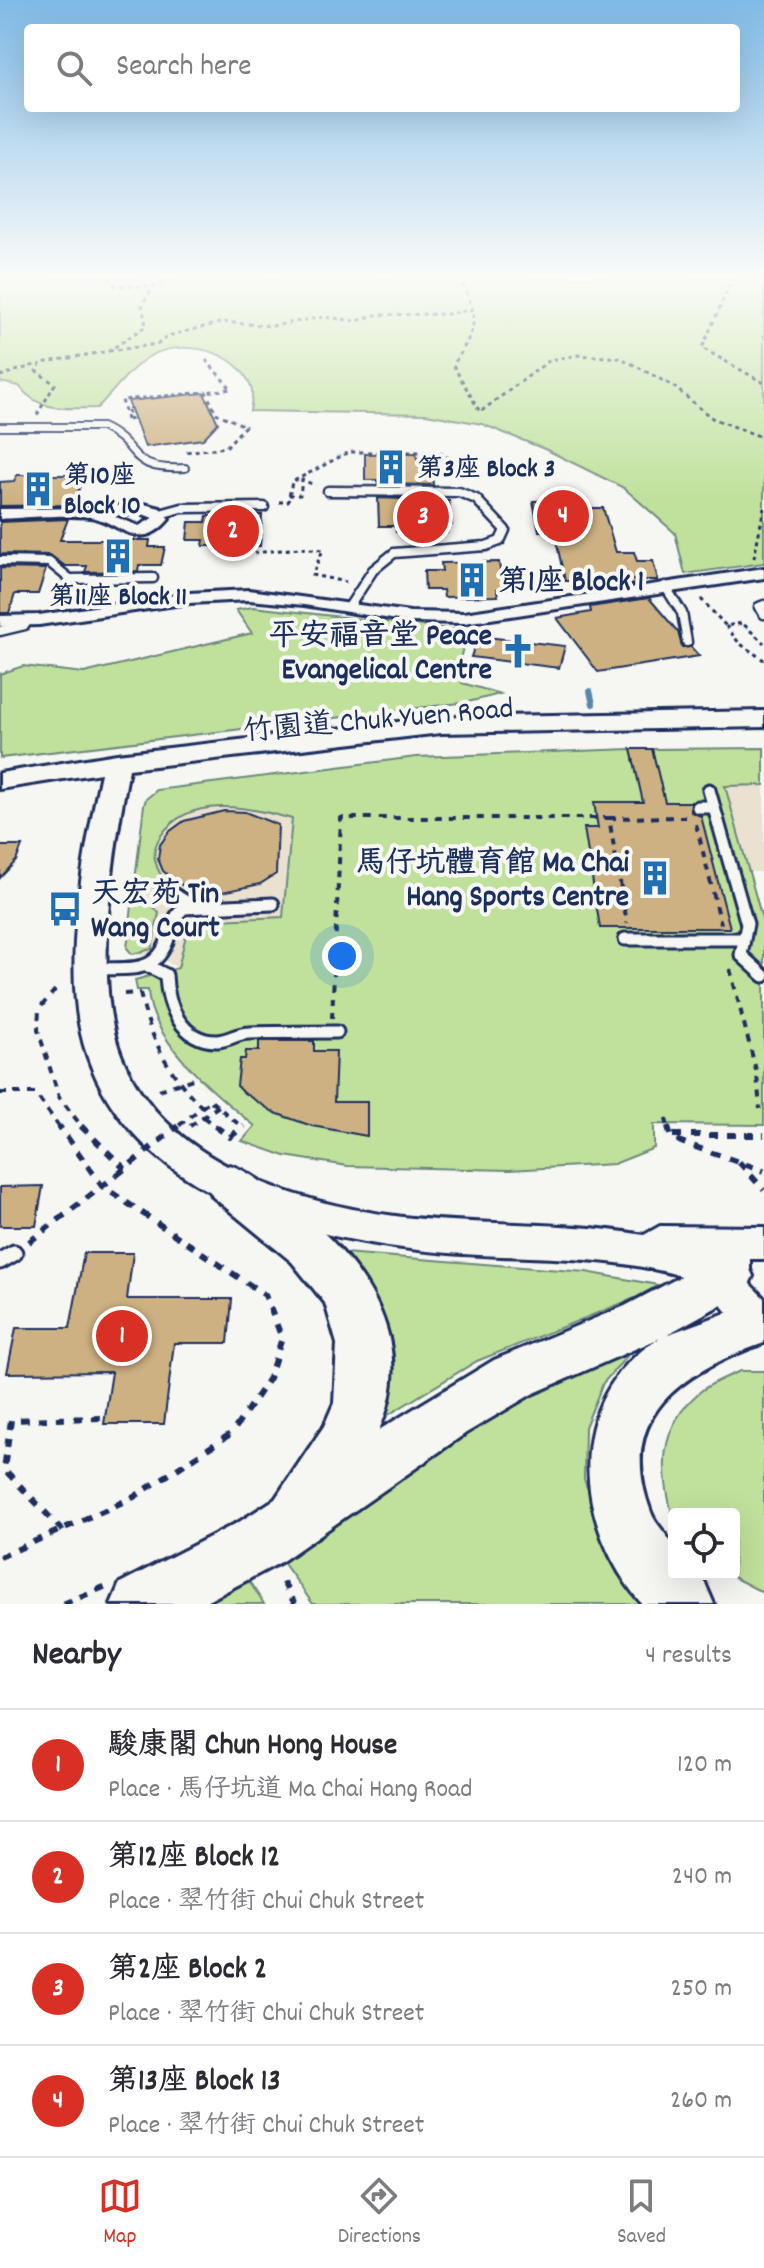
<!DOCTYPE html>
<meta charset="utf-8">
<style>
body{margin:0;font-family:Dekko,"LXGW WenKai TC",sans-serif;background:#f2f2f3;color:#2b2b33}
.controls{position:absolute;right:24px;bottom:24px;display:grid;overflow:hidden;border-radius:8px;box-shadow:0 8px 32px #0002}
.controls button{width:72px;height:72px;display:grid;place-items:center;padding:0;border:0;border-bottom:2px solid #e1e1e2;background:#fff;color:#2b2b33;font:40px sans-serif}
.you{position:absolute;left:342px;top:956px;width:28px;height:28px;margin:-20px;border:6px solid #fff;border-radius:50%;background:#1a73e8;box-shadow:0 0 0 12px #1a73e833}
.badge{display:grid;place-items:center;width:52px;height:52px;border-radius:50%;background:#d93025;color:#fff;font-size:26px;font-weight:700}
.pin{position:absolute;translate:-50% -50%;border:4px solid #fff;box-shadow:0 2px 8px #0006}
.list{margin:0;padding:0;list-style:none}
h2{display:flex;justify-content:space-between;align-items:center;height:104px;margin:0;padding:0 32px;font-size:34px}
h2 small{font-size:26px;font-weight:400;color:#7c7c81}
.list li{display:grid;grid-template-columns:52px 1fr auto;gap:24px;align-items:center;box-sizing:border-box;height:112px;padding:0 32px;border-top:2px solid #e1e1e2}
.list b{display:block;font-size:30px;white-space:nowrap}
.list p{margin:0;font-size:26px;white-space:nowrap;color:#7c7c81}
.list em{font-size:26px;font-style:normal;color:#7c7c81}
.icon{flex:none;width:44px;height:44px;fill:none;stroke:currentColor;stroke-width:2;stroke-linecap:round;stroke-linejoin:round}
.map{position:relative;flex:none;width:764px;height:1604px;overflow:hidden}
.search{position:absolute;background:#fff;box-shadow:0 8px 32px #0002;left:24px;right:24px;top:24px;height:88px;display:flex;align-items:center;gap:20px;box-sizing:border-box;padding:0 28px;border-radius:8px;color:#7c7c81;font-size:30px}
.sheet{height:552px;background:#fff}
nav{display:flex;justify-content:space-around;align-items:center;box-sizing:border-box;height:112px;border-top:2px solid #e1e1e2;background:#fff;font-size:22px;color:#7c7c81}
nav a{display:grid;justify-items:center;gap:4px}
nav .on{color:#d93025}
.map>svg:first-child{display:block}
.built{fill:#eae1d0}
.green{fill:#bfe19b;stroke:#6d887c;stroke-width:2}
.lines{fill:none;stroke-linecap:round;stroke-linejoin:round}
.stream{stroke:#5987ae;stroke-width:6}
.building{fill:#cdb182;stroke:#1b2f5e;stroke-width:2}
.lane-far3-casing{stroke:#1b2f5e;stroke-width:10}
.lane-far2-casing{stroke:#1b2f5e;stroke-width:13}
.lane-far1-casing{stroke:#1b2f5e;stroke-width:17}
.lane-casing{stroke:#1b2f5e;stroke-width:21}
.street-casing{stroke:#1b2f5e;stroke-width:6}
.secondary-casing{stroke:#1b2f5e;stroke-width:6}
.highway-casing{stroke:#1b2f5e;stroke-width:6}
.path-far2{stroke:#1b2f5e;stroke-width:3;stroke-dasharray:4 4;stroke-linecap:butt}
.path-far1{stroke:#1b2f5e;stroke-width:4;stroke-dasharray:7 7;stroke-linecap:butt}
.path{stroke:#1b2f5e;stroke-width:6;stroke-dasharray:9 9;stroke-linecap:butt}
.lane-far3{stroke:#f6f6f2;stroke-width:6}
.lane-far2{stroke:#f6f6f2;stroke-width:8}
.lane-far1{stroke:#f6f6f2;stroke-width:11}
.lane{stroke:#f6f6f2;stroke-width:15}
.street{fill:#f6f6f2;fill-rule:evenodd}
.secondary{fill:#f6f6f2;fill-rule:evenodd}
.highway{fill:#f6f6f2;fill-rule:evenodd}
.path-bridge-far1{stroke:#1b2f5e;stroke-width:4;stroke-dasharray:7 7;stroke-linecap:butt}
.path-bridge{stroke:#1b2f5e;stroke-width:6;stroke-dasharray:9 9;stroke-linecap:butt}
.labels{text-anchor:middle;stroke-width:8;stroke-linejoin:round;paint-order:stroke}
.far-poi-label{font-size:26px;font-weight:bold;fill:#1b2f5e;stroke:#f6f6f2;text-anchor:start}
.poi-label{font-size:30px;font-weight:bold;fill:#1b2f5e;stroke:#f6f6f2;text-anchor:start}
.street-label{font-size:30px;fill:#1b2f5e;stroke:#f6f6f2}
</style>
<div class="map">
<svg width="764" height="1604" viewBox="0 0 764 1604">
<rect width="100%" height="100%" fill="#f6f6f2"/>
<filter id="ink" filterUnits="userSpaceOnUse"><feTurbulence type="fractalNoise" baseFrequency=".0125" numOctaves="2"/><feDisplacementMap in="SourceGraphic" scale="16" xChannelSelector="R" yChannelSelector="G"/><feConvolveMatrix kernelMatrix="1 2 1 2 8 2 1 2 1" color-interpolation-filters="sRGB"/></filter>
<g filter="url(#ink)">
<path class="built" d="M297 774 283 917 196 921 188 928 178 968 151 953 143 956 132 954 127 948 146 799 157 790Z
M725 785H764V872H750Z"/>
<path class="green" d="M0 277H764V563L685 574 675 533 624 488 547 450 482 424 426 414 250 411C251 404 254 394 251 387 238 350 183 338 150 356 131 367 113 392 97 408 66 408 40 413 19 386L0 382Z
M253 607 468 631 458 665 462 683 500 694 468 702 0 758V674L23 666 84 673 252 633 236 610Z
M764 748V785L725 786 764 926V1125L654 1124V1148L614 1164 509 1170 348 1166 285 1156 242 1141 255 1126C217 1096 150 1041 148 990H137L135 980 178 968 188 927 196 921 283 917 292 819C250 807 188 793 160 837 151 852 154 863 162 877L138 890 159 913 152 949 132 954 127 948 144 805 146 799 157 790 416 757 631 749 638 779H659L652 749Z
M344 1253 586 1272 658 1285 635 1298 477 1361 388 1415 382 1411Z
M628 1355 603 1383 585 1427 584 1479 609 1550 649 1604H313L275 1551 533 1388Z
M740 1371H764V1593L727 1574H734V1514H674V1521C660 1472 657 1427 701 1391 711 1383 727 1377 740 1371Z
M245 1575 264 1604H190Z"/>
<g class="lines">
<path class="stream" d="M590 691 593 704"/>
</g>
<path class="building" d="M204 393 218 423 203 439 145 447 128 401Z
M416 453 417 459H431L433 485 378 484 377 480H365V454Z
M17 475H69L67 481H82L73 505 0 506V482L14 481Z
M378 498 449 501 452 525H446L447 533 396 532V526H379Z
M586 500 588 508H603L616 552H634L637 561H653L658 580H633L636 584 586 592 584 581H565L554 531H539L533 501Z
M262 515 260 546H203L204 540H187L189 522H206L207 516Z
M68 519 60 540H150L149 547H165L161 565H139L138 571 85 572 87 566H65L50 555 0 554V522Z
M499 562 500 570H516L519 589H497L498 596 444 597 443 590H425L424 571H442L441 563Z
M0 568 46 569 38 594H15L9 613H0Z
M649 598 678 632 682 647H691L699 656 598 672 557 618 591 612 590 607Z
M478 636 565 646 559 668 471 657Z
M631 749H652L665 802H691V812L701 816 730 928H600L584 828H598L594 802H643Z
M224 811 245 812 278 825 276 874 260 884 218 893 179 884 163 871 158 859 160 845 169 832 184 821Z
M0 846H22L16 861 0 878Z
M259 1041H314V1051H336L334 1102H367V1136L312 1126 275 1113 244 1093 237 1086 240 1059H245L246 1051H259Z
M43 1186 36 1226H0V1187Z
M84 1253H133L127 1299H232L228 1343H174L164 1424H104L112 1372 7 1373 16 1328H70Z"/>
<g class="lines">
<g class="lane-far3-casing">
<path id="lane-far3" d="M0 427H102C143 446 125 471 185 468"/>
</g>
<g class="lane-far2-casing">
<path id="lane-far2" d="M328 491 459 492 476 499 505 530 500 541 486 546 394 553 373 570 349 607
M160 514 182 508 264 507
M0 561 49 562 70 579 153 578
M665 586 682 613 687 642
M764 605 759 607 764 614
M0 631 25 625 27 621"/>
</g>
<g class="lane-far1-casing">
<path id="lane-far1" d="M709 790 747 924 741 955 764 976
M698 807H714
M162 887 191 905
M625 939H741
M148 966 166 975C167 1005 181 1042 218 1041 229 1040 238 1033 249 1033 278 1032 308 1032 337 1032
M95 969C131 967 156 976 169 936 173 924 174 916 184 908L273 904"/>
</g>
<g class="lane-casing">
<path id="lane" d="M0 1261 14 1253"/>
</g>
<g class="street-casing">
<path id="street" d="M140 503 160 508 169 519C141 553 122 525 95 518 80 513 20 518 0 519V509L99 508ZM140 513 153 518 139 526 113 516Z
M764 568V578L464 623 410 622 304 605 249 600 189 603 39 625 0 626V616L39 615 189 593 249 590 410 612 464 613Z"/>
</g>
<g class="secondary-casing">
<path id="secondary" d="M764 711V727L441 733 129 769C114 846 91 982 122 1057 166 1164 297 1204 403 1217 483 1226 565 1221 644 1235L660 1226 764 1227V1259H750V1284L764 1298V1336C738 1327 722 1312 711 1286 628 1253 537 1260 449 1253 313 1242 136 1199 87 1055 59 974 84 854 101 773L0 789V773L117 754 441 717Z"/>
</g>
<g class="highway-casing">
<path id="highway" d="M230 1165C253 1173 272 1190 291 1205 361 1258 420 1339 379 1430L494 1360 625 1306 710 1261 728 1255 746 1261 753 1276 746 1291 666 1335 764 1299V1343C683 1372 614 1414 651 1512 656 1526 670 1536 674 1549 676 1556 674 1567 674 1574H696L705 1583 714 1604H642C574 1526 561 1397 660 1338L532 1394 466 1433 281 1562 202 1604H111L120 1583 239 1522 275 1499 324 1426 334 1403 337 1344 325 1303 292 1262 213 1197 206 1184 213 1171Z"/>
</g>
<path class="path-far2" d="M109 277 116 286H154L180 277
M205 277H225
M459 277C480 319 478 326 453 365L480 412 550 360 578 355 621 358 673 386 712 418 764 438
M733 277 702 348 764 383
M109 351 158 344 168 336 223 322 272 326 323 317 358 321 373 315 449 314 475 309
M206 360 231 389 206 392
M0 376 38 364
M37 415 55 384 36 371 41 363 109 351 146 326 142 304 154 286
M127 420 122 400 206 392 216 413 245 426 226 447 185 452
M128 420 131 419 127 408H131
M289 495H300L302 480 315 485
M279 502H288L292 482 349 452H439L456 463 457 477
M254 553 299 548 323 550 312 575 346 582
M754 558 764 508
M701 599 726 626 742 623 764 643
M726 626 739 643 764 660"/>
<path class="path-far1" d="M609 818 685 817
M696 824 721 924
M730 969 757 1074 760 1109
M55 990 39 1009 38 1030 59 1097 83 1128
M124 994 140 993
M332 1018 341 818H609L627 923
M159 1090 196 1078
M0 1093H35L60 1128
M202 1107 211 1101
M666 1118 668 1128
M190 1126 223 1103"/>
<path class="path" d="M81 1126 125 1169
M668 1126 670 1135 681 1142 764 1171
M673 1135H764
M739 1162 764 1190
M29 1242 117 1175
M63 1531 4 1469 11 1420 101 1418
M0 1557 134 1497 232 1433 269 1378 282 1338 265 1295 102 1186 59 1126
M283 1582 295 1604
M63 1604 109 1585"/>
<use href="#lane-far3" class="lane-far3"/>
<use href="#lane-far2" class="lane-far2"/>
<use href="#lane-far1" class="lane-far1"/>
<use href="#lane" class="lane"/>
<use href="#street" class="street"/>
<use href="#secondary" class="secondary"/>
<use href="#highway" class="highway"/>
<path class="path-bridge-far1" d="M140 993C150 1038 169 1075 202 1107L176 1128
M211 1101 243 1128
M203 1117 218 1128"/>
<path class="path-bridge" d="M215 1126 230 1137 244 1126
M117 1175 178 1126"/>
</g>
</g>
<linearGradient id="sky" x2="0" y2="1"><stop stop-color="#7fbae6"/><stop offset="0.55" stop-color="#fbfbf9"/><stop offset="1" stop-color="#fbfbf9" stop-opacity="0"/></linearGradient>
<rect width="764" height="502" fill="url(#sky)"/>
<defs>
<g id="building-bare" transform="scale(2.76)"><path d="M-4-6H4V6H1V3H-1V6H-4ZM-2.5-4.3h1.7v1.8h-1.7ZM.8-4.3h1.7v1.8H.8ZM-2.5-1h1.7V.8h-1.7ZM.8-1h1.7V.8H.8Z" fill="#1f6fb2" stroke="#f6f6f2" stroke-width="2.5" paint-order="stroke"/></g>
<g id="church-bare" transform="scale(2.76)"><path d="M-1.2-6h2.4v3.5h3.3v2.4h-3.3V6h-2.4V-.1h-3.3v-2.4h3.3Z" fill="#1f6fb2" stroke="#f6f6f2" stroke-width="2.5" paint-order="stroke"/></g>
<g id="bus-bare" transform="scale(2.76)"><path d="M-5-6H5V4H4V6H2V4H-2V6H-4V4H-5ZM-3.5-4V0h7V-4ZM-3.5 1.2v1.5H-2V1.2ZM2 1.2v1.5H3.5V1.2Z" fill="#1f6fb2" stroke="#f6f6f2" stroke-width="2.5" paint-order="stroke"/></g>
</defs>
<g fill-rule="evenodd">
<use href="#building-bare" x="391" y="467"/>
<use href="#building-bare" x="38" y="489"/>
<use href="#building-bare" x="118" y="556"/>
<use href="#building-bare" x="472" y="580"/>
<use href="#church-bare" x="518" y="651"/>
<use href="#building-bare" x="655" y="878"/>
<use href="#bus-bare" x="65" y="909"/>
</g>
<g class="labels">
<g class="far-poi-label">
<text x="417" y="476">第3座 Block 3</text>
<text x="64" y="483">第10座<tspan x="64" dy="30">Block 10</tspan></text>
<text x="118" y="604" text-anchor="middle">第11座 Block 11</text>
</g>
<g class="poi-label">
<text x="498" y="590">第1座 Block 1</text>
<text x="492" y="644" text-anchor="end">平安福音堂 Peace<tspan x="492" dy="34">Evangelical Centre</tspan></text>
<text x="629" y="871" text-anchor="end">馬仔坑體育館 Ma Chai<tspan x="629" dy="34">Hang Sports Centre</tspan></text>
<text x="91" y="902">天宏苑 Tin<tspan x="91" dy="34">Wang Court</tspan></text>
</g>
<g class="street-label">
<text transform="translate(378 718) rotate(-5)" y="10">竹園道 Chuk Yuen Road</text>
</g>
</g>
</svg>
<div class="controls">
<button><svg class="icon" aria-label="locate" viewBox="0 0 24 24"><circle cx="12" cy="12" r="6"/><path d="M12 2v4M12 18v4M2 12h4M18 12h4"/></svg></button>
</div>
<div class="you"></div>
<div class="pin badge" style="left:122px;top:1336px">1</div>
<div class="pin badge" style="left:233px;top:531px">2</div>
<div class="pin badge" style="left:423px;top:517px">3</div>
<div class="pin badge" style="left:563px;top:516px">4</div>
<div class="search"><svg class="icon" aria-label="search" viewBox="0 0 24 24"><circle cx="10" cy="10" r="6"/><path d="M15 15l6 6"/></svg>Search here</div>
</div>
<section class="sheet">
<h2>Nearby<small>4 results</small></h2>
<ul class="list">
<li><span class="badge">1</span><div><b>駿康閣 Chun Hong House</b><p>Place · 馬仔坑道 Ma Chai Hang Road</p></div><em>120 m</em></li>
<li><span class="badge">2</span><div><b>第12座 Block 12</b><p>Place · 翠竹街 Chui Chuk Street</p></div><em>240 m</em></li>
<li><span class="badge">3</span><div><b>第2座 Block 2</b><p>Place · 翠竹街 Chui Chuk Street</p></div><em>250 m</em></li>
<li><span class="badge">4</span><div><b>第13座 Block 13</b><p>Place · 翠竹街 Chui Chuk Street</p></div><em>260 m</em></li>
</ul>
</section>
<nav>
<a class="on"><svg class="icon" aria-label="map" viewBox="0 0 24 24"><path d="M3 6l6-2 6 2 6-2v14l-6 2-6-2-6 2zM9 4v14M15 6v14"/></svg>Map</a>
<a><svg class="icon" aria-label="directions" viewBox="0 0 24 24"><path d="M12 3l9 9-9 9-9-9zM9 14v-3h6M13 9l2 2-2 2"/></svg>Directions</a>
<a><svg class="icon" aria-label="saved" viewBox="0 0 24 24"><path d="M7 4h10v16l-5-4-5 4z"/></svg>Saved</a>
</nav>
